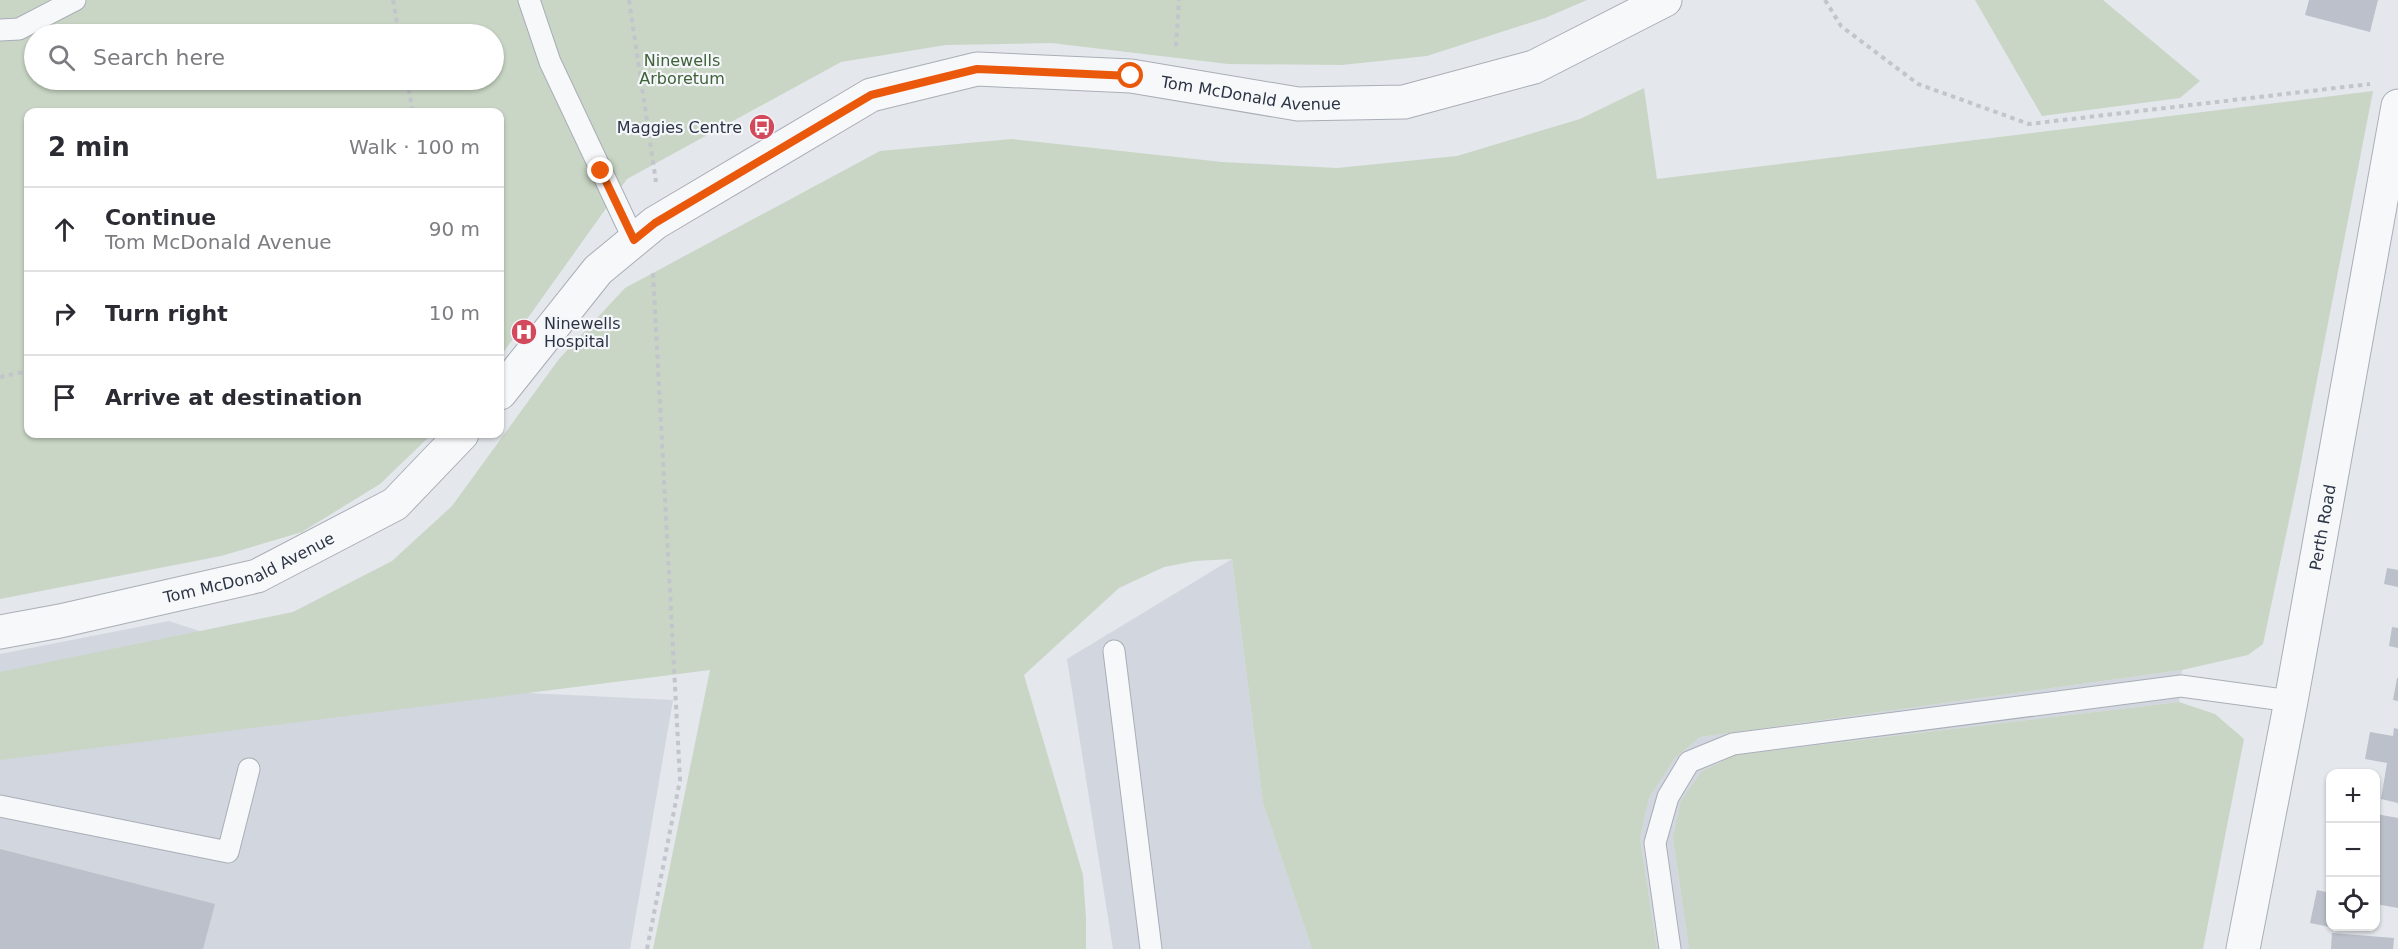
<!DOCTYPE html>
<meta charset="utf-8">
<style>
body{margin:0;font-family:"DejaVu Sans",sans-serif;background:#f2f2f3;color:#2b2b33}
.controls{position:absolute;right:18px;bottom:18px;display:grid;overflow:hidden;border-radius:12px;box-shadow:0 2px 4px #0004}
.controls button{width:54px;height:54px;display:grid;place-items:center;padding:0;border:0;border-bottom:2px solid #e1e1e2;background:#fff;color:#2b2b33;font:30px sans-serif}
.stop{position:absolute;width:18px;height:18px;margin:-14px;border:4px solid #ea580c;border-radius:50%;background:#fff}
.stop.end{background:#ea580c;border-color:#fff;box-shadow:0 2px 6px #0008}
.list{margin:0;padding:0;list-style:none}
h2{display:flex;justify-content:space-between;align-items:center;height:78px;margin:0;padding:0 24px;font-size:26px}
h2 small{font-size:20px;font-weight:400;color:#7c7c81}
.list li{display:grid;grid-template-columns:39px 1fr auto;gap:18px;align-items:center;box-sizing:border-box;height:84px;padding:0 24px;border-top:2px solid #e1e1e2}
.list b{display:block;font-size:22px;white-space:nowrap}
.list p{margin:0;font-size:20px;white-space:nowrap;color:#7c7c81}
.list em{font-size:20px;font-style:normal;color:#7c7c81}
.icon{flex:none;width:33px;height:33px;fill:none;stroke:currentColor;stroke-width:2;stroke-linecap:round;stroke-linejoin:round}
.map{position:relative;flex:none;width:2398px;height:949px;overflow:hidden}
.search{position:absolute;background:#fff;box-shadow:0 2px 4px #0004;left:24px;top:24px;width:480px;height:66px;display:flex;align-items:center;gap:15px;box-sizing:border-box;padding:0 21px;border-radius:33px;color:#7c7c81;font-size:22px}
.panel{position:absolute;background:#fff;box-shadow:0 2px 4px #0004;left:24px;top:108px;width:480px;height:330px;border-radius:12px}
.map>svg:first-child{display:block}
.built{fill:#d2d6de}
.green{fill:#c9d6c5;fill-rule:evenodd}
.building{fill:#bbc0ca}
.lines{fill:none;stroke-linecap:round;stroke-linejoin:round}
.service-casing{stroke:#a9aeb7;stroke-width:23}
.minor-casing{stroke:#a9aeb7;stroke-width:35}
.tertiary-casing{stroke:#a9aeb7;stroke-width:35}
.path{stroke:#c2c5cb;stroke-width:4;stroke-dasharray:4.5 4.5;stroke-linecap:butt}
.service{stroke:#f7f8fa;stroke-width:21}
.minor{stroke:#f7f8fa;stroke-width:33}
.tertiary{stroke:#f7f8fa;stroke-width:33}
.route{stroke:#ea580c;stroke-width:8}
.labels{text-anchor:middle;stroke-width:4.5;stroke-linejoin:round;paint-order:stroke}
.park-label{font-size:16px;fill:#3f6138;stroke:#f4f6f9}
.street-label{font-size:16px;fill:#2b3445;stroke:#f4f6f9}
.poi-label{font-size:16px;fill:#2b3445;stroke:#f4f6f9;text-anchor:end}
</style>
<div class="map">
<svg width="2398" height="949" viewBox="0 0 2398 949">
<rect width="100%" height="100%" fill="#e4e7ec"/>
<path class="built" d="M1232 559 1263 803 1312 949H1113L1067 659Z
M169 621 365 685 673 700 630 949H0V654Z
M2182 670 2179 702 1735 755 1702 771 1673 838 1689 949H1657L1640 838 1649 798 1675 758 1700 737Z"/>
<path class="green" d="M0 0H1587L1545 18 1427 56 1342 65 1228 64 1051 43 946 45 841 62 627 179 500 357V112H28V434H432L380 484 302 532 221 556 0 599ZM34 34H494V80H34Z
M1975 0H2103L2200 81 2180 98 2042 116Z
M1644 88 1657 179 2373 91 2297 483 2263 644 2248 655 2182 670 1700 737 1675 758 1649 798 1640 838 1657 949H1312L1263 803 1232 559 1195 561 1164 567 1119 588 1024 675 1083 875 1086 918V949H653L710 670 0 760V672L293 612 392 561 452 506 559 359 625 288 880 151 1012 139 1222 162 1337 168 1457 156 1580 119Z
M2179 702 2215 714 2244 739 2203 949H1689L1673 838 1681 801 1702 771 1735 755Z"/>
<path class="building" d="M2309 0H2378L2370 32 2305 15Z
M2387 568 2398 570V587L2384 584Z
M2392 627 2398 628V648L2389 646Z
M2397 678H2398V701L2393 700Z
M2394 728 2398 729V803L2381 799 2387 763 2365 759 2370 732 2393 736Z
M2376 814 2398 818V908L2376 904Z
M0 849 215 904 203 949H0Z
M2317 890 2330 893V927L2310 923Z
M2332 933 2394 938 2393 949H2331Z"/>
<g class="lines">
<g class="service-casing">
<path id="service" d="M529 0 550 62 634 240
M0 30 19 29 75 0
M1114 651 1151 949
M0 806 228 852 249 769
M1670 949 1655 843 1668 797 1689 762 1733 744 2181 686 2291 701"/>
</g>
<g class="minor-casing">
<g id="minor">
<path id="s1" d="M500 393 598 270 655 223 871 95 977 69 1131 76 1298 104 1404 102 1534 67 1665 0"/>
<path id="s2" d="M0 632 60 621 257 576 395 504 462 434"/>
</g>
</g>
<g class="tertiary-casing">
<g id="tertiary">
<path id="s3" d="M2243 949 2291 701 2398 106"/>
</g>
</g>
<path class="path" d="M393 0 399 34
M629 0 656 182
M1825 0 1841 26 1918 84 2029 124 2370 84
M1176 46 1179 0
M407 80 413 112
M0 377 28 371
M647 949 680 780 653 273"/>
<use href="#service" class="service"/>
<use href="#minor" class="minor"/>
<use href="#tertiary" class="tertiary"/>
</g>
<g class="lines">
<path class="route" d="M601 171 634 240 655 223 871 95 977 69 1131 76"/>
</g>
<defs>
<g id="bus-disc" transform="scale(1.35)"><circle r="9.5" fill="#d1495b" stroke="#f4f6f9"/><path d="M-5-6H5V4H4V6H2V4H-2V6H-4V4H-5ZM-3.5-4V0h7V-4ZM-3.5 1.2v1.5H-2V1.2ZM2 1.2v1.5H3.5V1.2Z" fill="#fff"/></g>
<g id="hospital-disc" transform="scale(1.35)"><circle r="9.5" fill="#d1495b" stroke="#f4f6f9"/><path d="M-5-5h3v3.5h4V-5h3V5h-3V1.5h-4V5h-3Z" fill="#fff"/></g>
</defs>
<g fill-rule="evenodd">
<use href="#bus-disc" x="762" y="127"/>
<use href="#hospital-disc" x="524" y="332"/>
</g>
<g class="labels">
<g class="park-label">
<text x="682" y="66">Ninewells<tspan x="682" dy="18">Arboretum</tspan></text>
</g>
<g class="street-label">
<text dy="6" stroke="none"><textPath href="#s1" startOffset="867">Tom McDonald Avenue</textPath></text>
<text dy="6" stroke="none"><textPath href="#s3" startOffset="429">Perth Road</textPath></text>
<text dy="6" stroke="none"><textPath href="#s2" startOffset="258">Tom McDonald Avenue</textPath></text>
</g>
<g class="poi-label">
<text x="742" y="133">Maggies Centre</text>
<text x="544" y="329" text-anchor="start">Ninewells<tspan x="544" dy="18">Hospital</tspan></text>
</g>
</g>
</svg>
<div class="controls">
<button>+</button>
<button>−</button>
<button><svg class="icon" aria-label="locate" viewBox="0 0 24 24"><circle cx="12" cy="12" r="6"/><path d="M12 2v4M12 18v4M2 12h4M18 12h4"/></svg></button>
</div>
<div class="stop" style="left:1131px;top:76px"></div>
<div class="stop end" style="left:601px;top:171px"></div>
<div class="search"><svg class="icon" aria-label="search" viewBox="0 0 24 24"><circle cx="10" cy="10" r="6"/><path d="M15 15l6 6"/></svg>Search here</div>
<section class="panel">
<h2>2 min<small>Walk · 100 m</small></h2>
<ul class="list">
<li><svg class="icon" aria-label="ahead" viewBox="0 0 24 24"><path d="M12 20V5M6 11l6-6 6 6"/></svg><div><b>Continue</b><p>Tom McDonald Avenue</p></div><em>90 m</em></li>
<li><svg class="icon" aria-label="right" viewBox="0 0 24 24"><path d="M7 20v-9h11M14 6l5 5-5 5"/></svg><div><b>Turn right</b></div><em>10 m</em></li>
<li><svg class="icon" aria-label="arrive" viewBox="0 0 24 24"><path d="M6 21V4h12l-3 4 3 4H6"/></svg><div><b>Arrive at destination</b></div></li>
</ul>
</section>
</div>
